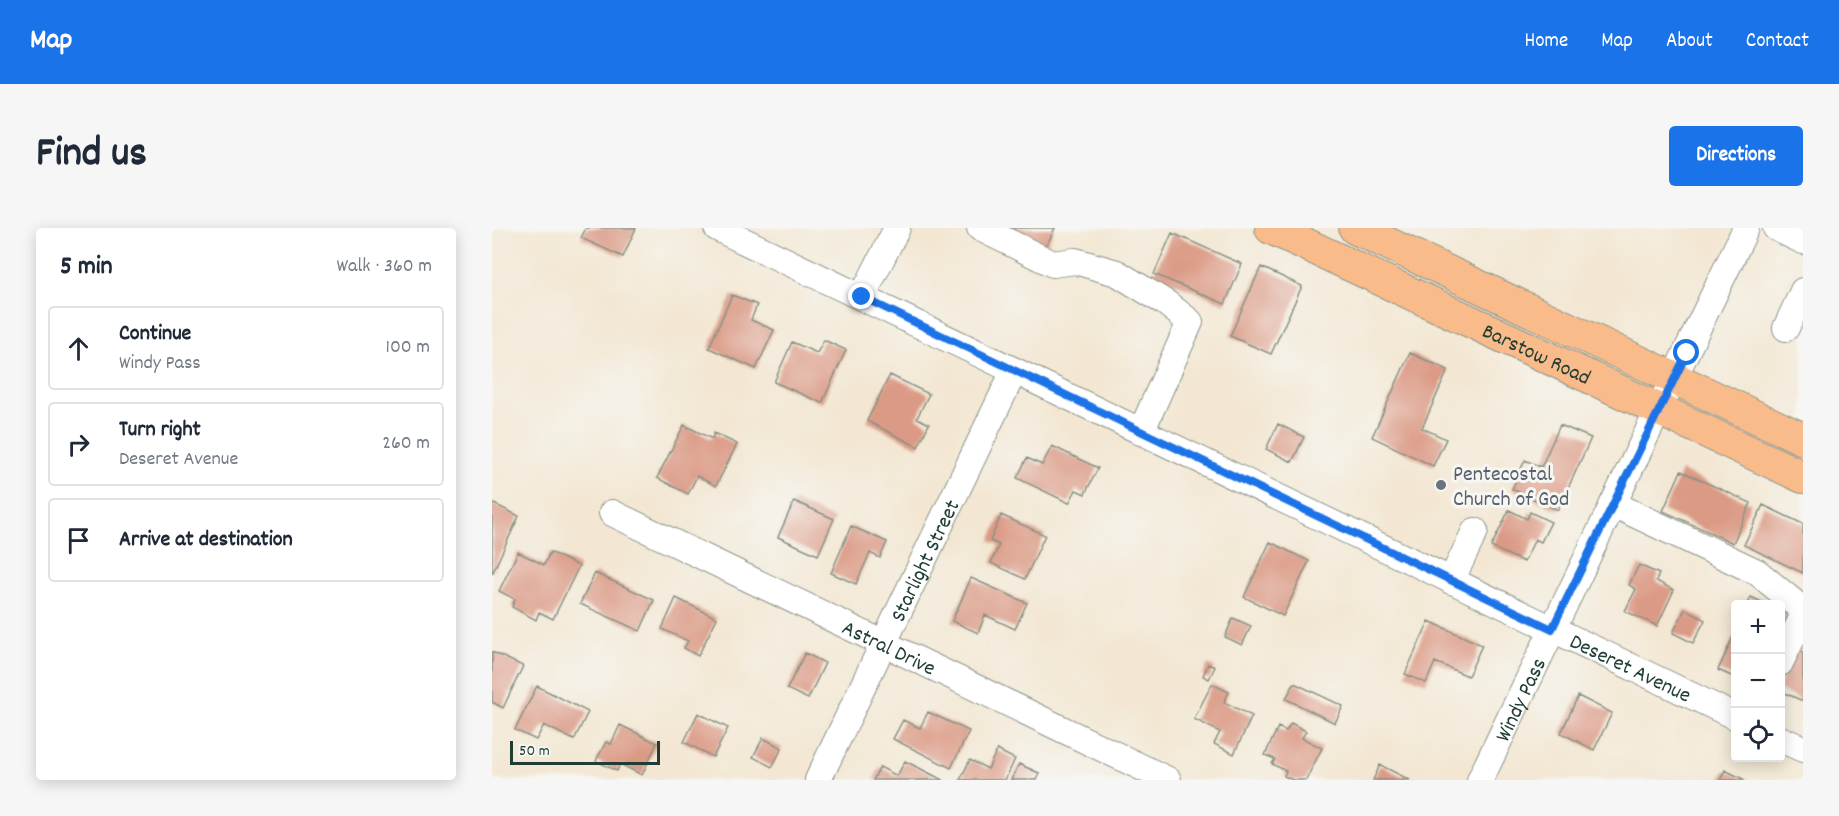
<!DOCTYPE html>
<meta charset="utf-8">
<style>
body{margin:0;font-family:Dekko,sans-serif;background:#f6f6f7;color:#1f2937}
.controls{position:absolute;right:18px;bottom:18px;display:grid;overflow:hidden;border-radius:6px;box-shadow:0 3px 15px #0003}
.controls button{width:54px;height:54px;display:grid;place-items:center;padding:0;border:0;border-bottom:2px solid #e0e1e3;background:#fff;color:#1f2937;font:30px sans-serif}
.scale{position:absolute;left:18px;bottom:15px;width:150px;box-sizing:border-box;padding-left:6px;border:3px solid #1f3d34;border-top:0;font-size:16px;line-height:21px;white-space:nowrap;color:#1f3d34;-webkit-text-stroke:4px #f6f6f2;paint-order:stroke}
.stop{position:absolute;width:18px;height:18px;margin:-14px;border:4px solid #1a73e8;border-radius:50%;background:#fff}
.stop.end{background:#1a73e8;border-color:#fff;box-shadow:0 2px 6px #0008}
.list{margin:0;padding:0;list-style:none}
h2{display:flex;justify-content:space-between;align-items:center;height:78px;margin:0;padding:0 24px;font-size:26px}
h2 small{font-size:20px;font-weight:400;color:#747a83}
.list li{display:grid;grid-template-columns:39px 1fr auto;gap:18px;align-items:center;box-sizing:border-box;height:84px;margin:0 12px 12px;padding:0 12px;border:2px solid #e0e1e3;border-radius:6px}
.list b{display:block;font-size:22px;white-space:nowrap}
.list p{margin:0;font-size:20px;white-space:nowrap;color:#747a83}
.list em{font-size:20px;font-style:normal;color:#747a83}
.icon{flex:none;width:33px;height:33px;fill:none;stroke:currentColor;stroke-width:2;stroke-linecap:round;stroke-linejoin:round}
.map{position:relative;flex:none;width:1311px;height:552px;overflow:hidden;border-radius:6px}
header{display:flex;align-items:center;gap:36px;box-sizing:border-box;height:84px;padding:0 30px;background:#1a73e8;color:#fff}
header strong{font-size:28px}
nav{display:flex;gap:33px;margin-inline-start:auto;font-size:21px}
.intro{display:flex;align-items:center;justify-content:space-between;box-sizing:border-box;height:144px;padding:0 36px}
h1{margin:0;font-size:42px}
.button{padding:15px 27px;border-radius:6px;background:#1a73e8;color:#fff;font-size:21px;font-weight:700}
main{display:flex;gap:36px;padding:0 36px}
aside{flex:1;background:#fff;border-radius:6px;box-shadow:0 3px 15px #0003}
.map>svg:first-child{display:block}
.building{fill:#db9a85}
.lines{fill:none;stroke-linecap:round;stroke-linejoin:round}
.minor-casing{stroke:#899284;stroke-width:28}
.major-casing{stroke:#899284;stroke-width:34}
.minor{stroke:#fff;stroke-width:26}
.major{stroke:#fabb8b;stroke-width:32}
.route{stroke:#1a73e8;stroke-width:8}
.worship-dot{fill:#6b7280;stroke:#f6f6f2;stroke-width:2}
.labels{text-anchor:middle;stroke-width:6;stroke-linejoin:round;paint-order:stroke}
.street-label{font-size:22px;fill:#1f3d34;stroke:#f6f6f2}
.worship-label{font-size:22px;fill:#5b616d;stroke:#f6f6f2;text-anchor:start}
</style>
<header>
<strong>Map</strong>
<nav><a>Home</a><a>Map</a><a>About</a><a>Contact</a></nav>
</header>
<div class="intro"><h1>Find us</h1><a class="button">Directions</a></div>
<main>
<aside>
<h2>5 min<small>Walk · 360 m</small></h2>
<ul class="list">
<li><svg class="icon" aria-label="ahead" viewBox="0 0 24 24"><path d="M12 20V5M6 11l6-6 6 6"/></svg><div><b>Continue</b><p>Windy Pass</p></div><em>100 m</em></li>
<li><svg class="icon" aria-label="right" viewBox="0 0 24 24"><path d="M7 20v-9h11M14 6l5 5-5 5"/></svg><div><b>Turn right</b><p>Deseret Avenue</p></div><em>260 m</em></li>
<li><svg class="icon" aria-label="arrive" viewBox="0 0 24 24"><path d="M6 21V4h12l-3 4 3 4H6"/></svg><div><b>Arrive at destination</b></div></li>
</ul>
</aside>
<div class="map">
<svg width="1311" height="552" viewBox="0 0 1311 552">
<rect width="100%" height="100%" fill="#f6f6f2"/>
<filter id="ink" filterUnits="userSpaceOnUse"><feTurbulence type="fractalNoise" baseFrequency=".0167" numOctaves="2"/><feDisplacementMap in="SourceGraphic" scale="12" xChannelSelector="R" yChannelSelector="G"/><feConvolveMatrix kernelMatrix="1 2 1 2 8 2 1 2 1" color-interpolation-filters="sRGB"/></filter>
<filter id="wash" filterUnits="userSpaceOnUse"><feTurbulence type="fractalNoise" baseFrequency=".008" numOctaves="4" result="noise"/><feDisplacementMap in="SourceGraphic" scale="24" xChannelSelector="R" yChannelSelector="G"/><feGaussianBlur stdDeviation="1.35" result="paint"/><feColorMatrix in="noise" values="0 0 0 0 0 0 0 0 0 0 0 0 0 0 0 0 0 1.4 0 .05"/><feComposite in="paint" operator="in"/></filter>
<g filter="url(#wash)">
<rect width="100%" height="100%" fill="#f3e7d3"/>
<g id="blocks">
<path class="building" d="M94 0H144L131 29 89 10Z
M515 0H563L552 23Z
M680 5 750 36 733 76 662 46Z
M769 39 810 58 779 126 738 108Z
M240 67 265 77 259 92 282 102 264 141 217 120Z
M332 112 354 122 330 175 282 154 300 114 325 125Z
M918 125 956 142 930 200 954 211 941 238 880 209Z
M398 147 437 166 425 190 437 196 426 219 375 193Z
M786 196 812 209 800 234 774 221Z
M192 197 220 211 222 205 245 216 224 258 205 248 196 266 165 250Z
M1068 197 1099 210 1066 282 1020 261 1033 232 1049 239Z
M560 218 606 240 593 266 584 262 577 275 525 250 535 230 550 237Z
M1189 243 1259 275 1241 315 1171 283Z
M302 273 342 291 326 327 286 309Z
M0 275 27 288 0 346Z
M1271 277 1311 296V345L1252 317Z
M1017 282 1035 291 1038 284 1059 294 1049 314 1043 311 1032 334 999 319Z
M509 287 553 307 533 351 499 335 507 317 498 313Z
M359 298 395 314 388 330 378 325 364 356 339 345Z
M778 314 817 333 791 388 752 369Z
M26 324 52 337 58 324 87 338 61 391 47 384 44 392 20 379 23 371 7 363Z
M1147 337 1167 346 1164 353 1182 362 1165 398 1133 383 1144 361 1137 357Z
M103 345 162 372 148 403 88 376Z
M479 350 535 375 523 401 493 387 486 405 460 393Z
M1259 369 1274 376H1256Z
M184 370 225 390 206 428 192 420 196 413 170 401Z
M1193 381 1213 392 1201 415 1181 405Z
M1288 383 1299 388 1288 410Z
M741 390 759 398 750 417 733 409Z
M937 393 990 417 976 448 943 434 934 455 913 446Z
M1244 403V450L1226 442Z
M1305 422 1311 425V473L1288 463V456Z
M0 424 31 438 11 480 0 474Z
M313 425 333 435 316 471 295 461Z
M716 436 723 439 717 451 711 448Z
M802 455 851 478 843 495 794 471Z
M720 456 737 464 732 474 760 488 742 526 722 516 728 504 702 491Z
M45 458 96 484 82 512 52 497 44 512 23 502Z
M1086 468 1120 485 1102 522 1069 505Z
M436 484 477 503 459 540 401 511 411 492 428 500Z
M206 485 236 500 221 529 192 514Z
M799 495 814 503 810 510 830 520 814 552H801L792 548 794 543 780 536 783 531 773 527 786 499 794 503Z
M128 497 165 515 150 547 128 536 125 543 104 533 114 514 119 516Z
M271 510 290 520 280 539 261 529Z
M505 522 523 531 513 552H468L478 532 496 541Z
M413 533 451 552H381L388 539 405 548Z
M527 536 547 545 544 552H519Z
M888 537 918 552H881Z
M1233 542 1253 552H1228Z"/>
</g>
</g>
<g filter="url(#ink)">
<use href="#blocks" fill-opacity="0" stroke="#899284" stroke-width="1.5"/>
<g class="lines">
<g class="minor-casing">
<g id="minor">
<path id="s1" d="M225 0 1244 489"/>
<path d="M488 0 561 36 583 33 625 45 674 75 698 94 649 204"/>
<path d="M1284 0 1311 13"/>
<path d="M370 69 405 0"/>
<path d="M1294 100 1311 63"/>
<path d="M1121 276 1265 344 1311 382"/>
<path id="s2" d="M120 285 676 552"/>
<path d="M959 353 983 303"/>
<path d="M1288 435 1311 388"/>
<path d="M1288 511 1311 521"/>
<path id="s3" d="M326 552 522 143"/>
<path id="s4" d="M988 552 1254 0"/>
</g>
</g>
<g class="major-casing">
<g id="major">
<path id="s5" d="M779 0 1311 249"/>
<path d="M863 0 1311 211"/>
</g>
</g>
<use href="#minor" class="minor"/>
<use href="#major" class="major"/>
</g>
</g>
<g class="lines" filter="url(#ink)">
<path class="route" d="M370 69 1060 401 1195 125"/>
</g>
<circle class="worship-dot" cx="949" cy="257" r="6"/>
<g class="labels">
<g class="street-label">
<text dy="8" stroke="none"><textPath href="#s5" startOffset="294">Barstow Road</textPath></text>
<text dy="8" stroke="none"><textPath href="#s3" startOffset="244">Starlight Street</textPath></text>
<text dy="8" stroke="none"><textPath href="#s2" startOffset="308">Astral Drive</textPath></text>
<text dy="8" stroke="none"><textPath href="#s1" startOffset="1014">Deseret Avenue</textPath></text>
<text dy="8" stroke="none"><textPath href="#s4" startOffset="90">Windy Pass</textPath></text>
</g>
<g class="worship-label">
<text x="961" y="252">Pentecostal<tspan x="961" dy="25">Church of God</tspan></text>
</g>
</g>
</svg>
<div class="controls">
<button>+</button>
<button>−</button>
<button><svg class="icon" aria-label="locate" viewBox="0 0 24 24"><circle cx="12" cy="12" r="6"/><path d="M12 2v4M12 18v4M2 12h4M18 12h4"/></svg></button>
</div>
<div class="scale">50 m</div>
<div class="stop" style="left:1195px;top:125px"></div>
<div class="stop end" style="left:370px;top:69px"></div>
</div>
</main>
